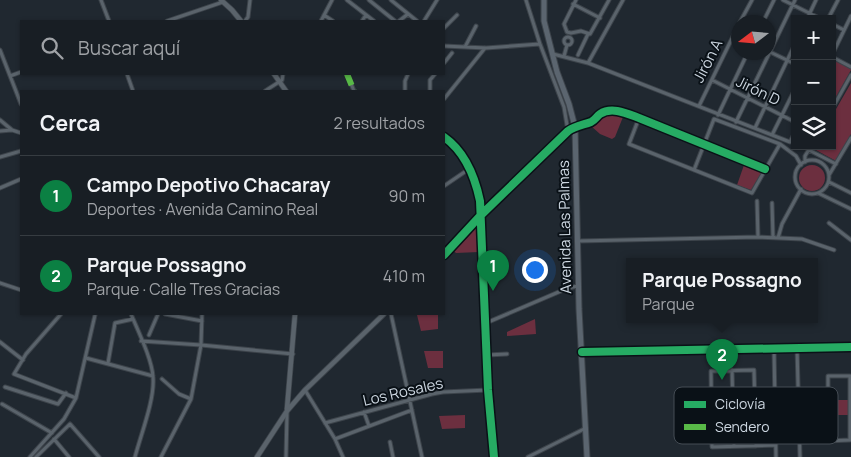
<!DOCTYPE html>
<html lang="es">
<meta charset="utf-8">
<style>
body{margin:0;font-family:Manrope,sans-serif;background:#252b31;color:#f1f3f6}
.controls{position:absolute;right:15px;top:15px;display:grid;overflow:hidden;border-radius:0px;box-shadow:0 1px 4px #0004}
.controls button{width:45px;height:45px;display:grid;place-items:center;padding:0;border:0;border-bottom:1px solid #363c41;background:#181e24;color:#f1f3f6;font:25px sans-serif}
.compass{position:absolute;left:731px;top:15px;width:45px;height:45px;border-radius:50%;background:#181e24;box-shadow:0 1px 4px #0004;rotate:254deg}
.you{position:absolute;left:534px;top:269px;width:18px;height:18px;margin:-12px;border:4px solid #fff;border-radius:50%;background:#1a73e8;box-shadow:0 0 0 8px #1a73e833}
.badge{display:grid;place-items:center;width:32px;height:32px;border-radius:50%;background:#0b8043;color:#fff;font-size:16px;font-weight:700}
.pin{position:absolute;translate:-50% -41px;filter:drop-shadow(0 1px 2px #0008)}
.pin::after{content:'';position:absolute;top:26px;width:18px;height:15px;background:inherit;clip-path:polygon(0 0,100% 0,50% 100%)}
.popup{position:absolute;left:626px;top:258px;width:192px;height:65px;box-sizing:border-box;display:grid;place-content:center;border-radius:0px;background:#181e24;filter:drop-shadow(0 1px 4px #0005);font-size:16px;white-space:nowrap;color:#9fa2a6}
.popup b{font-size:19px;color:#f1f3f6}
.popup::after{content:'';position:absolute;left:50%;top:100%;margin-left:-10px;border:10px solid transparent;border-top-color:#181e24}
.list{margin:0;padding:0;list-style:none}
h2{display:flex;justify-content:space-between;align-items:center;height:65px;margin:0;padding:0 20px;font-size:21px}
h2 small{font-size:16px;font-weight:400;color:#9fa2a6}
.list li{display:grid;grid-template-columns:32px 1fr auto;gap:15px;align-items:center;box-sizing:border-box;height:80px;padding:0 20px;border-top:1px solid #363c41}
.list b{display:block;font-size:19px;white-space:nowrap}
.list p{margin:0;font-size:16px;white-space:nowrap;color:#9fa2a6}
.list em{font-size:16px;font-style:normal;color:#9fa2a6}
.icon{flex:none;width:28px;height:28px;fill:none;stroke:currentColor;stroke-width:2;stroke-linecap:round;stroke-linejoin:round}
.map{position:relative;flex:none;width:851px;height:457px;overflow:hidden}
.search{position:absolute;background:#181e24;box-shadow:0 1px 4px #0004;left:20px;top:20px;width:425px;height:55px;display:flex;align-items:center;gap:12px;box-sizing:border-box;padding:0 18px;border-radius:0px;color:#9fa2a6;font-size:19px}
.panel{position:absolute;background:#181e24;box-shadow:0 1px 4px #0004;left:20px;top:90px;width:425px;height:225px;border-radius:0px}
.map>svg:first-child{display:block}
.green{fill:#6c2f3f}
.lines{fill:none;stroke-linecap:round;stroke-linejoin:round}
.minor-casing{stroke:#3d444b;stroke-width:5}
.tertiary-casing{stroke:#3d444b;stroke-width:6}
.secondary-casing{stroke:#3d444b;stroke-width:7}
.minor{stroke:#5a636b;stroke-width:3}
.tertiary{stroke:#5a636b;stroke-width:4.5}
.secondary{stroke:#5b656f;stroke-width:5}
.quiet{stroke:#58b947;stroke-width:6;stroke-dasharray:12 6;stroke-linecap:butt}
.cycleway-casing{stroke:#0a1117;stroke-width:11}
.cycleway{stroke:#26ab63;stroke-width:8}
.labels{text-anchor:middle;stroke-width:4;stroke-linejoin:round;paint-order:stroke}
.street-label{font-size:15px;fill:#cdd7e1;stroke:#0a1117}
.key{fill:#0a1117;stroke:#444c54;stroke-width:1}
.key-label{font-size:14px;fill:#cdd7e1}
</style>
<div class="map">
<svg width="851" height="457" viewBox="0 0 851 457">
<rect width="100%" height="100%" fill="#202830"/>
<path class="green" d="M833 59 851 68V70L832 104Z
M851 83V134L836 161 814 149 815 146H832V116Z
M609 114 623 117 615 137 612 139 600 134 591 126Z
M799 178a13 13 0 1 1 26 0a13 13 0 1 1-26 0Z
M744 165 762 172 751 190 737 185Z
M477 227 479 228V252L456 253 453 250Z
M418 314H438V329L421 331 417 315Z
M535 319 536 334 507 336V332Z
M424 351H443V368H428Z
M830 400H848V415H830Z
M465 415V428L442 429 439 416Z"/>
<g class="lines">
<g class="minor-casing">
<path id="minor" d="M101 0 109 21
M347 0 374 21
M369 0 395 21
M391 0 417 21
M526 0 540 44 564 107 568 131
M783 0 821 19
M573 4 600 18
M324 15 333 21
M807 19 816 0
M828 19 838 0
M167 21 223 2
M245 21 248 17 250 0
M321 21 332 0
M362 21 366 15
M399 21 408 14
M424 21 437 0
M740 22 752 0
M763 22 774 0
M832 24 844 30
M444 28 457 15
M571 33 581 31 590 34 609 0
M571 33 567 32 564 24 576 0
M564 41a4 4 0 1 1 8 0a4 4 0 1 1-8 0Z
M444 46 486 48 540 44
M465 47 476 26
M0 50 21 104
M768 51 795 64
M553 54 588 63 790 142 795 132
M578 55 588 34
M832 55 851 16
M564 56 567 45
M834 58 851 67
M444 63 452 53
M588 63 623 0
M127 74 133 91
M347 74 354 91
M10 76 21 72
M712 80 795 122
M265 91 282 80 283 74
M405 91V81L408 74
M430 91V80L435 74
M444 99 485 48
M699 106 738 26
M832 109 851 75
M718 115 748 52
M639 118 629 144 752 193 780 144
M0 120 12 130 21 133
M736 122 795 0
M575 126 593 121 601 113 611 110 624 113 765 169
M755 128 795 44
M0 131 12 130
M772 135 795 89
M444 137C464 151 475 177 480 201L488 390 494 457
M809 150 836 164
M0 157 21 151
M795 177a17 17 0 1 1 34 0a17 17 0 1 1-34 0Z
M805 162V156L811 146
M694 170 714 119 780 144 796 156 801 165
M829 175 851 138
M829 182 851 193
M444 186 469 169
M0 188 21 179
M818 193 851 209
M757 201 758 237
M772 203 773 237
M829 223 851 240
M778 238 782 224 801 189
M578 241 758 237 802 239 834 250
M0 283 21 290
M61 314 26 354 14 374 76 398
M131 314C138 331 152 359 153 377 155 399 141 434 135 457
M165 314 202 321
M391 314 422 457
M486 323 568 288 578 286
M149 335 158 314
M141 341 201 345 293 354
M0 342 23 360
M797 348 800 457
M774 349 776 457
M582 352 851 347
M487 355 507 354
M86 358 153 376
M108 363 115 323 133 319
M732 370 734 446
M162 379 179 394 191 399
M5 387 58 404 66 393
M305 390 335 439 343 457
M2 404 52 433
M364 412 369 426
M325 423 432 394 443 392 488 390
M54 439 69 457
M335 439 412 410
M390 442 393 457
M800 442 850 440V376H828V441
M756 446 754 370 711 371 712 447 776 445
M30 457 64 419 76 398 95 315
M36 457 70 424 99 457
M161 457 191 399 201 345 202 314
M286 457 287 413
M528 457 586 428"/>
</g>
<g class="tertiary-casing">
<path id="tertiary" d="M221 0 232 10 241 21
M274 74 286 91
M444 255 481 215 568 131 575 127
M287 409 295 314
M257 457 287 411 305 390 384 314"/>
</g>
<g class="secondary-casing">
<path id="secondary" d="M544 0V21L557 72 569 104 575 127 579 309 587 457"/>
</g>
<use href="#minor" class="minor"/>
<use href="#tertiary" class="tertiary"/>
<use href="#secondary" class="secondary"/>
<path class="quiet" d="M347 74 354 91"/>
<g class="cycleway-casing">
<path id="cycleway" d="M444 137C464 151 475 177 480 201L488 390 494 457
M444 255 481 215 568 131C575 126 583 125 591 122 595 120 597 116 600 114 612 106 628 114 639 118L765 169
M582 352 851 347"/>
</g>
<use href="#cycleway" class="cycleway"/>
</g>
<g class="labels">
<g class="street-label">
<text transform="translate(708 61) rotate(-63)" y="5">Jirón A</text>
<text transform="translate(758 91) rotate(26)" y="5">Jirón D</text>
<text transform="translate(565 227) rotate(-91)" y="5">Avenida Las Palmas</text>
<text transform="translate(403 392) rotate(-13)" y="5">Los Rosales</text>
</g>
</g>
<rect x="674" y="387" width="164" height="57" rx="8" class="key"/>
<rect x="684" y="401" width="22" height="7" fill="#26ab63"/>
<rect x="684" y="424" width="22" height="6" fill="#58b947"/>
<g class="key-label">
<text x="715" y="409">Ciclovía</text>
<text x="715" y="432">Sendero</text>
</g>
</svg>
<div class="controls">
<button>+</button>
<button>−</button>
<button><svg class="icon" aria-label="layers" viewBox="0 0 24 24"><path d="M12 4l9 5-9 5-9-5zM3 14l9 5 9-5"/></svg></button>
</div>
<svg class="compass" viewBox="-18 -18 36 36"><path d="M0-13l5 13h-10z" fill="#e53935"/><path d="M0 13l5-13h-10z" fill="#9fa2a6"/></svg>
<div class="you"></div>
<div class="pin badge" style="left:493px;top:291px">1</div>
<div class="pin badge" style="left:722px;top:380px">2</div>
<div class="popup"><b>Parque Possagno</b>Parque</div>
<div class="search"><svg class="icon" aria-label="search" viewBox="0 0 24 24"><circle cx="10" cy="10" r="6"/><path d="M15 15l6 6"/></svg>Buscar aquí</div>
<section class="panel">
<h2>Cerca<small>2 resultados</small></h2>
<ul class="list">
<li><span class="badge">1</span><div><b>Campo Depotivo Chacaray</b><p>Deportes · Avenida Camino Real</p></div><em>90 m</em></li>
<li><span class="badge">2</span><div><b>Parque Possagno</b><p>Parque · Calle Tres Gracias</p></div><em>410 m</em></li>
</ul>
</section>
</div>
